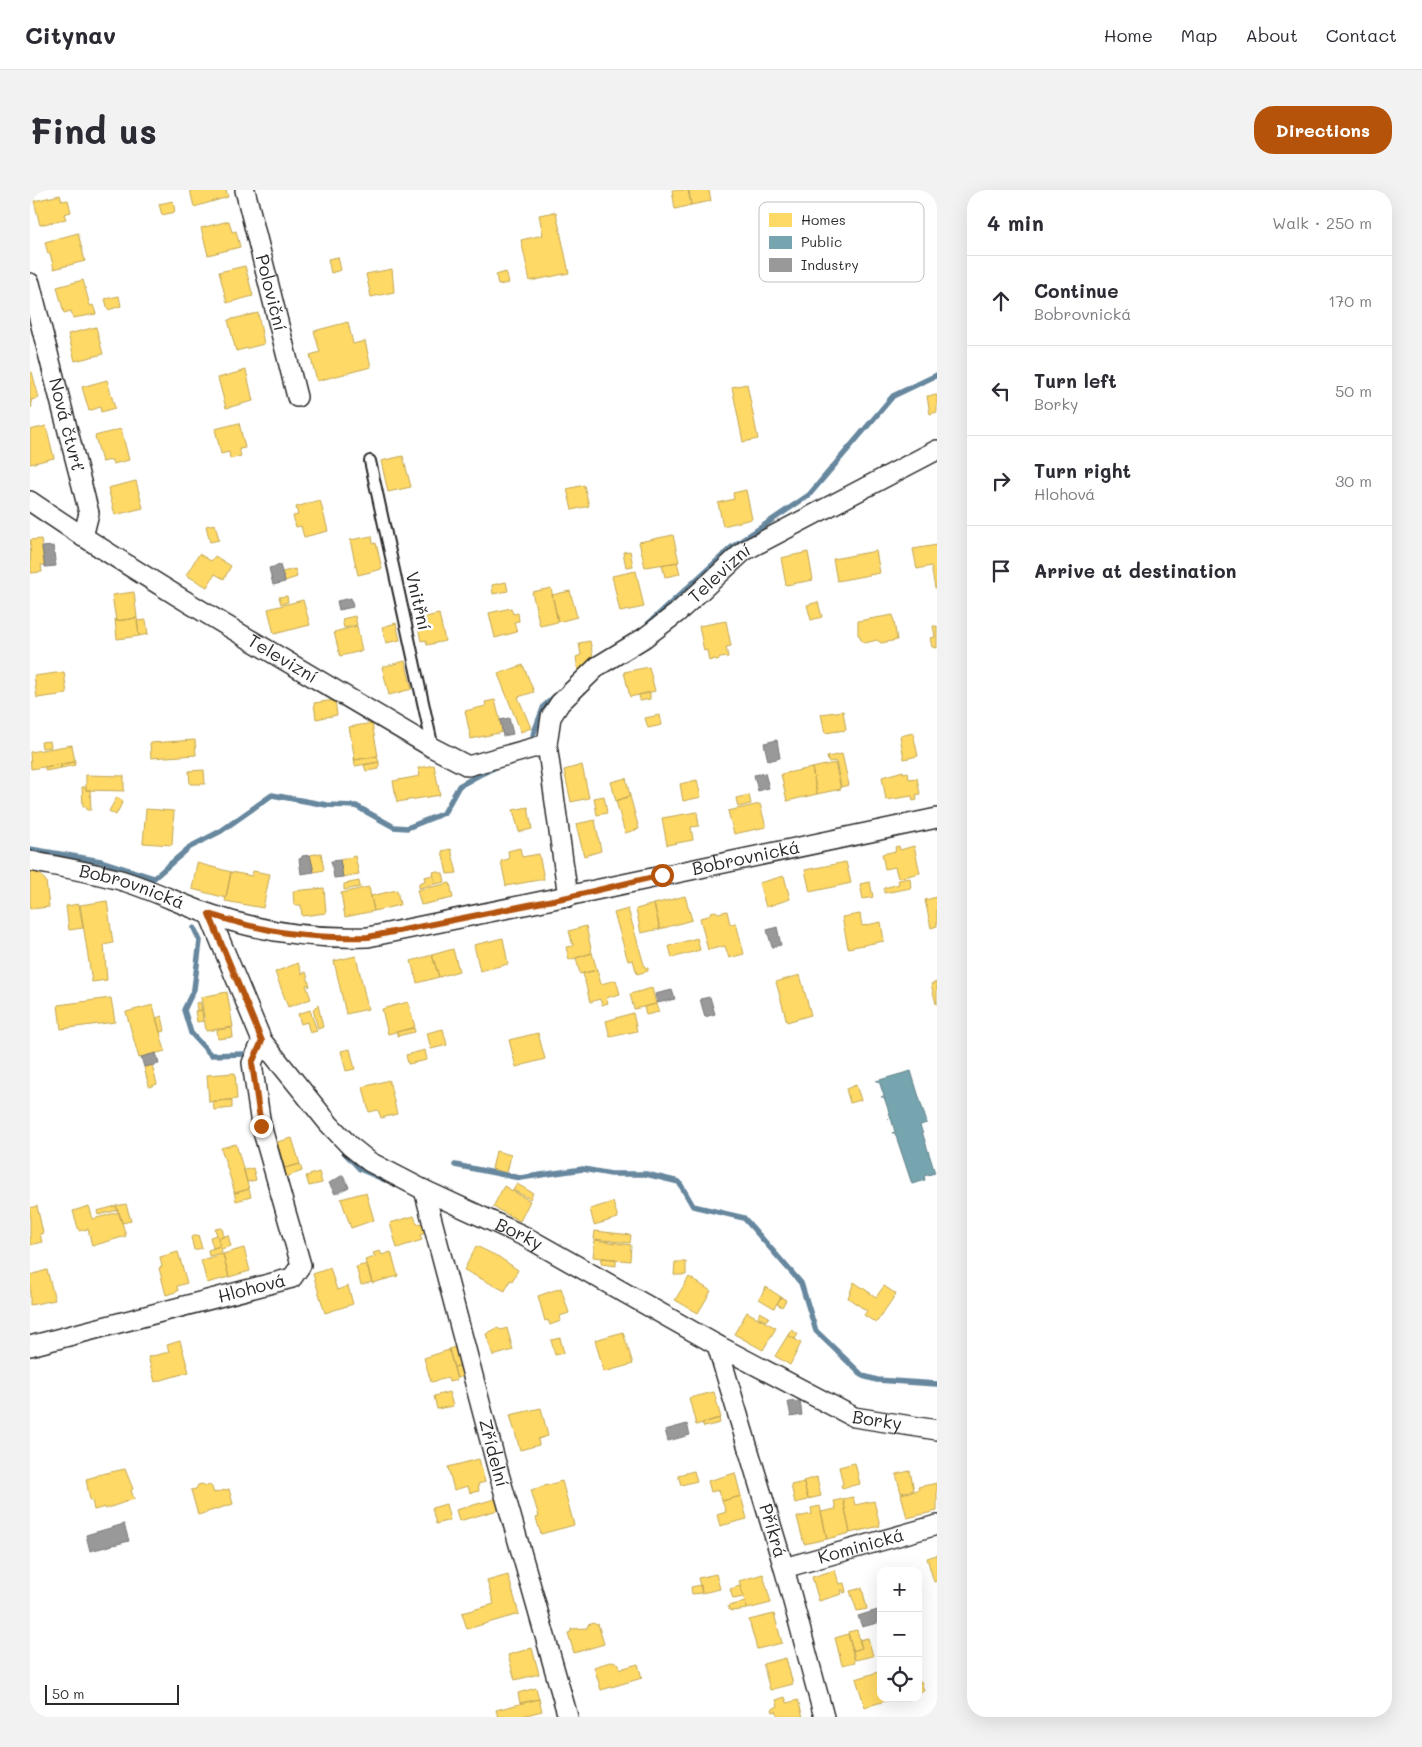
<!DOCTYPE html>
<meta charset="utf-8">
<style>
body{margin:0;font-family:Mali,sans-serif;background:#f2f2f3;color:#2b2b33}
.controls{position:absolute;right:15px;bottom:15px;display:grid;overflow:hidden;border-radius:10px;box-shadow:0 5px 20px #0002}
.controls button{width:45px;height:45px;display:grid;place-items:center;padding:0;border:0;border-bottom:1px solid #e1e1e2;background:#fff;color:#2b2b33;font:25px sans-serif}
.scale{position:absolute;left:15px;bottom:12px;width:134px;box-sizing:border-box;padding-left:5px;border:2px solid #2b2b2b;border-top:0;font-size:14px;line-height:18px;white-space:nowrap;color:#2b2b2b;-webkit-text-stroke:4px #fff;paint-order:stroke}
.stop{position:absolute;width:15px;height:15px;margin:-11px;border:4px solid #b45309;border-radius:50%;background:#fff}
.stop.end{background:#b45309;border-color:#fff;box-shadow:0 1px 5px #0008}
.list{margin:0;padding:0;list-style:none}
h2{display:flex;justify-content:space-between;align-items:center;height:65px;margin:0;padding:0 20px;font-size:21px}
h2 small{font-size:16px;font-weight:400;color:#7c7c81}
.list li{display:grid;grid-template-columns:32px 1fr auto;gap:15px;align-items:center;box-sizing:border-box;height:90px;padding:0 20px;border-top:1px solid #e1e1e2}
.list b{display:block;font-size:19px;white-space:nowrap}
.list p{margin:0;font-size:16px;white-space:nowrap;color:#7c7c81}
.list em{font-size:16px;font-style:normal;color:#7c7c81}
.icon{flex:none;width:28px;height:28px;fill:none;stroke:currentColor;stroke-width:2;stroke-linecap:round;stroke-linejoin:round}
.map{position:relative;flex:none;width:907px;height:1527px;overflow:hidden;border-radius:20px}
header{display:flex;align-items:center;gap:30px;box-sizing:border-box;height:70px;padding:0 25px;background:#fff;border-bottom:1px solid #e1e1e2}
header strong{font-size:24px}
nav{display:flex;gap:28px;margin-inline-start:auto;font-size:18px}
.intro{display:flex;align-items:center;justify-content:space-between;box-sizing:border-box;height:120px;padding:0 30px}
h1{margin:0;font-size:35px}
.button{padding:12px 22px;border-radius:20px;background:#b45309;color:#fff;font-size:18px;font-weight:700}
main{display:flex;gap:30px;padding:0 30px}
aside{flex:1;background:#fff;border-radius:20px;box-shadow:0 5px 20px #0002}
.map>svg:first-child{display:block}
.homes{fill:#ffd966;stroke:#bfa554}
.public{fill:#76a5af;stroke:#608087}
.industry{fill:#999;stroke:#787878}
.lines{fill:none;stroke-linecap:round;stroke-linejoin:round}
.stream{stroke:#66879e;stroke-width:5.5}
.service-casing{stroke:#2b2b2b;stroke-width:14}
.minor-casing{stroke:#2b2b2b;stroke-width:22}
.service{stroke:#fff;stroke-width:10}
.minor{stroke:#fff;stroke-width:19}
.route{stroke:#b45309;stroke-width:6}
.labels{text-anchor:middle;stroke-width:5;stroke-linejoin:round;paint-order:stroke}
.street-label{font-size:18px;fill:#2b2b2b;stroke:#fff}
.key{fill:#fff;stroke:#bfbfbf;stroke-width:1}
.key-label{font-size:14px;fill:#2b2b2b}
</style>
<header>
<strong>Citynav</strong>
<nav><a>Home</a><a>Map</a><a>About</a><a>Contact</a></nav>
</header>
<div class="intro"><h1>Find us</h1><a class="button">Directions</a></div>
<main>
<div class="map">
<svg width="907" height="1527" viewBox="0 0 907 1527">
<rect width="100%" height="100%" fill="#fff"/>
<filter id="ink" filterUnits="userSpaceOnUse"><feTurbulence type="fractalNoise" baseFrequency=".02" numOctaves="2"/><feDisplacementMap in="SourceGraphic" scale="10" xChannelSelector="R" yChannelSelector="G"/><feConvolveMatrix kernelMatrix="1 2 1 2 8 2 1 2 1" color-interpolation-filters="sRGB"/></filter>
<g filter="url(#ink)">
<path class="homes" d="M160 0H196L198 7 164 17Z
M642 0H658L661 15 645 19Z
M659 0H679L681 11 661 15Z
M30 5 32 11 38 10 41 22 34 24 36 29 10 35 4 11Z
M143 11 145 22 132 25 129 14Z
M526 22 539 83 500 91 491 50 513 45 509 25Z
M199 31 202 42 206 41 210 57 178 65 171 38Z
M48 43 55 71 24 79 20 63 18 64 15 52Z
M308 67 311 80 301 83 298 69Z
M215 76 223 106 197 113 189 82Z
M362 79 364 102 341 107 336 84Z
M476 82 479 93 468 95 466 85Z
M53 90 60 116 63 115 66 124 43 128 41 121 34 123 27 97Z
M89 106 91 116 78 120 75 109Z
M228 123 234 154 206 161 198 130Z
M318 132 323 154 335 151 341 177 287 191 280 165 290 162 284 141Z
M66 137 73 164 45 171 38 144Z
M216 180 223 211 196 218 188 188Z
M2 182 9 208 1 210 2 217H0V183Z
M77 190 85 218 71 222 70 217 59 221 52 197Z
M717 194 728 249 713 252 702 197Z
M907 205V222L900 224 897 206Z
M209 233 215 258 209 259 211 266 200 269 199 262 191 264 185 239Z
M16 236 24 268 0 274V240Z
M91 239 99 270 83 274 82 270 72 272 65 246Z
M373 266 381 297 358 302 351 271Z
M106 291 113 318 85 325 78 298Z
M554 295 559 316 542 320 537 299Z
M716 300 722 329 693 336 688 313 704 309 703 303Z
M290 310 298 341 274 347 271 336 266 337 263 326 268 325 266 317Z
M185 334 189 350 180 352 176 336Z
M643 345 649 372 615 377 609 352Z
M342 346 343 354 346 353 352 379 328 385 320 350Z
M11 349 14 375H11L12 382 1 383 0 350Z
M907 355V398H905L901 376 887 379 883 359Z
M600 361 603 376 596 377 593 362Z
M846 361 850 383 807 391 803 369Z
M778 362 783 390 756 395 751 368Z
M169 364 181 371 185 366 201 376 194 389 185 384 177 397 156 385Z
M647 372 650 384 635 387 632 375Z
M265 379 267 387 255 391 252 382Z
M606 381 614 417 590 422 582 386Z
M476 392 478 401 463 404 462 395Z
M521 398 528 432 510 436 502 402Z
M540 401 547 427 528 432 522 405Z
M104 402 107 428 86 431 82 405Z
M257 406 258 412 251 414 249 407Z
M273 410 280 435 244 444 238 419Z
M788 412 792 427 781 430 777 415Z
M481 418 483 424 488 423 489 431 484 432 487 442 465 448 459 423Z
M409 424 415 451 397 455 396 450 391 451 386 429Z
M863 425 867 450 851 453 847 450 835 453 831 450 830 446 828 445V431Z
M325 426 327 435 314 438 312 429Z
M107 428 109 446 87 449 85 429 86 431Z
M116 430 118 444 109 446 107 431Z
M696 431 701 456 696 457 698 467 690 468 688 471 685 469 679 471 677 460 674 461 669 436Z
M366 433 370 450 356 453 352 437Z
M327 436 332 461 310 466 304 442Z
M903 436H907V458L902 457 900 448 905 447Z
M560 451 563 467 548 481 546 467 551 465 549 453Z
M375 471 382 499 359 505 352 477Z
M493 475 504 502 488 507 501 538 491 542 468 484Z
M619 477 625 501 600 507 594 482Z
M34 482 37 504 7 508 4 486Z
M620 503V509L610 511 609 505Z
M305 510 307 525 286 529 284 513Z
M465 510 473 542 441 549 435 521 456 516 455 512Z
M813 521 816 540 795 543 791 524Z
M630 525 632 535 618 538 615 528Z
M342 533 348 566 325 570 319 537Z
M883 543 888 566 874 569 870 546Z
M165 550 166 565 121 568 120 553Z
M20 551 21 557 12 558 11 552Z
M42 555 45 572 1 579 0 562Z
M812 564 819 595 811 597 806 572 805 571 798 572 797 567Z
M347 566 349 572 325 576 324 568 325 570Z
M44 572 45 575 31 578V574Z
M349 572V579L336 581 334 575Z
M805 573 811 599 787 604 782 578Z
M31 574V578L15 581V577Z
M404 575 410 605 367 612 363 591 390 586 388 578Z
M552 575 559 608 541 612 534 580Z
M782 578 787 604 757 611 751 584Z
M174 580 175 594H160L159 581Z
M873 581V583L878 582 879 589 887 588 890 604 886 605 887 610 883 611 882 606 856 610 852 587Z
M56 585 94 586V601L56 600Z
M596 588 600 606 586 611 581 592Z
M667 590 671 607 653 611 650 594Z
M52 597H55L56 600H60L61 620H57V617H53Z
M719 605 721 614 708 617 706 608Z
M574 606 577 623 567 625 564 608Z
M600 606 609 639 595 643 586 611Z
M87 607 93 611 86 625 79 621Z
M730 614 736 637 704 644 698 621Z
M498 617 502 639 489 642 483 620Z
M116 619 144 621 142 655 113 653Z
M667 622 669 636 661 637 663 650 637 655 632 628Z
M565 630 571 661 554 666 546 634Z
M869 656 870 660 884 656 890 683 868 688 865 677 855 679 852 664 866 661 865 657Z
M490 658 492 667 509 664 514 689 476 696 471 671 479 669 478 661Z
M421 659 427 683 417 684 412 661Z
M291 663 294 680 284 682 280 665Z
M325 666 329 684 313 687 310 670Z
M816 672 821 693 780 702 775 680Z
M167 673 201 682 196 708 162 699Z
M0 681 8 682 16 691 19 717 0 719Z
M223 681 240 684 233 718 195 711 201 682 222 686Z
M408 681 410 683H413L415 692 405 694 403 682Z
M403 685 405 694 389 698V693L395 691 394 687Z
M754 686 760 709 736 717 729 693Z
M880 688 881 698 854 703V698L869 694 868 690Z
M329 691 330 697 314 700V694Z
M840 692 843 707 833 709 830 694Z
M420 693 423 708 391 715 387 700Z
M339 697 344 721 315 727 311 703Z
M294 698 296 723 272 726 271 715H264L263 701Z
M367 700 370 715 344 721 341 706Z
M655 706 662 730 630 739 624 714Z
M907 707V736L901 738 895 710Z
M77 711 83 753 74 755 77 790 62 792 50 715Z
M49 714 53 738 39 740 36 716Z
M624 714 630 739 611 743 606 719Z
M598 719 615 778H618V781L607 784 603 770 598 771 584 723Z
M685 721 689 723 697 721 700 734 706 733 714 764 699 768 695 756 678 760 670 728 678 726 681 722Z
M830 724 832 736 851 732 854 751 818 758 812 727Z
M556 736 562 763 539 770 536 757 543 756 539 741Z
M473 748 478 774 450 781 444 755Z
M667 748 670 760 642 768 639 756Z
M423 759 429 781 409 787 402 765Z
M562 763 567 780 550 784 546 768Z
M402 765 409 787 387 793 381 771Z
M326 766 338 819 316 824 304 771Z
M268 773 272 784 276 782 280 796 279 797 278 794 276 795 281 809 258 817 245 782Z
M567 780 571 794 586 790 590 804 576 808 578 813 572 815 570 809 560 812 553 783Z
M770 785 781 825 757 832 746 792Z
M907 792V814H906L901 794Z
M622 798 626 814 604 819 600 804Z
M197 802 203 837 176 841 171 807Z
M81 808 85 832 31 839 28 815Z
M170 812 172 820 167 821 166 813Z
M378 812 385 837 358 844 352 819Z
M626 814 629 822 616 825 614 817Z
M123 815 135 861 109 868 96 822Z
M288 815 293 837 288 839 283 819Z
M172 820 173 831 167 832 165 821Z
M280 820 287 841 280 843 277 832 271 834 268 824Z
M603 823 607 841 580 847 576 831Z
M132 826 135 841 130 842 126 828Z
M202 838 203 847 188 849 187 840Z
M384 838 385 842 367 846V842Z
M413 839 417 855 401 859 397 843Z
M508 843 515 869 486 877 479 850Z
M320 859 325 879 316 881 311 861Z
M395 860 397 870 378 874 376 865Z
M122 875 127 894 119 897 114 877Z
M205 883 207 909 179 912 177 885Z
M359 890 367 924 351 928 348 920 339 922 333 897Z
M826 895 831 910 820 913 816 899Z
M202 910V918L184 920 183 911Z
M262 948 270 974 255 978 247 952Z
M206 954 219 999 205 1003 191 958Z
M466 961 481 965 477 983 462 979Z
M270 974 272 981 256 987 254 976 255 978Z
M223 978 226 990 217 992 214 980Z
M289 982 292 993 279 996 276 986Z
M487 994 503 1003 500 1009 483 1000Z
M474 996 500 1011 490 1031 463 1017Z
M219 999 221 1007 206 1011 204 1001 205 1003Z
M332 1003H336L344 1030 321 1038 311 1009Z
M583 1012 588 1028 564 1035 560 1019Z
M96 1014 101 1031 92 1033 86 1016Z
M7 1016 13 1043 10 1044 12 1052 0 1055V1018Z
M59 1016 63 1029 89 1022 96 1046 62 1056 58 1039 49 1041 43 1021Z
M86 1016 88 1020 68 1025 67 1021Z
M384 1026 387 1034 393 1033 396 1043 390 1045 392 1050 367 1058 360 1033Z
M192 1038 194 1047 188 1048 185 1039Z
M565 1041 601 1045 600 1053 564 1049Z
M168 1045 172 1058 164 1060 161 1047Z
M187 1045 190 1056 183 1058 180 1047Z
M198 1045 201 1056 191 1059 188 1048Z
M565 1050 601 1055 600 1071 563 1067Z
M190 1056 192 1063 179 1066 178 1060Z
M446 1056 469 1067 488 1080 482 1091 480 1090 475 1101 434 1080Z
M214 1058 220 1081 199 1087 193 1064Z
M350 1061 352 1065 361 1062 368 1086 342 1093 335 1070 345 1067 343 1063Z
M148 1062 157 1093 147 1096 148 1101 136 1105 129 1078 132 1077 130 1067Z
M193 1064 199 1087 177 1093 171 1070Z
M572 1068 586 1069V1076L571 1074Z
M645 1072H656V1085H644Z
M337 1074 342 1092 331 1095 326 1077Z
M300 1078 307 1100 318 1096 323 1114 295 1123 283 1084Z
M17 1080 25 1110 0 1115V1085Z
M659 1087 681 1101 668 1123 645 1110Z
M824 1092 846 1107 854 1096 866 1104 846 1133 834 1125 837 1121 818 1108Z
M736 1097 751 1107 744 1118 729 1109Z
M531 1098 539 1123 530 1126 531 1131 520 1135 518 1130 515 1131 508 1106Z
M751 1107 756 1110 752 1117 747 1114Z
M717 1122 746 1138 733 1160 704 1144Z
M730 1122 739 1127 736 1131 728 1127Z
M467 1138 471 1140 477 1138 483 1160 463 1166 456 1144Z
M761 1140 768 1144 765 1149 758 1145Z
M593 1142 603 1174 574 1182 565 1150Z
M758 1145 771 1153 760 1175 745 1166Z
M530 1148 534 1163 525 1165 521 1150Z
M150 1151 159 1182 125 1192 118 1167 139 1162 137 1155Z
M427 1156 432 1175 424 1177 419 1159Z
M419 1160 427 1190 419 1192 418 1188 401 1192 394 1168Z
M432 1175 435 1186 427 1188 424 1177Z
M419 1202 423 1216 407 1219 404 1206Z
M684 1202 691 1228 666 1235 659 1208Z
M511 1218 518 1246 508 1249 509 1255 490 1260 480 1225Z
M689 1228 690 1233 674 1237 672 1233Z
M449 1269 455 1292 448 1294 449 1301 440 1303 438 1296 424 1300 418 1277Z
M825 1273 830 1294 812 1298 811 1295 813 1294 809 1277Z
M95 1279 103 1299 101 1300 104 1309 75 1319V1317L64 1320 62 1310 60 1311 56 1289 67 1286V1285Z
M664 1281 667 1291 651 1295 648 1285Z
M880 1281 884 1300 871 1303 866 1284Z
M705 1283 711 1306 692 1311 689 1300 681 1302 678 1291Z
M787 1287 791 1306 778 1309 773 1291Z
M532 1291 544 1335 511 1344 506 1328 509 1327 501 1300Z
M774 1292 778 1310 765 1313 761 1295Z
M907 1293V1321L877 1328 871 1304 889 1300 888 1297Z
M172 1294 176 1296 181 1295 184 1303 199 1299 203 1314 168 1325 161 1300 166 1299 168 1295Z
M711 1306 717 1329 690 1336 687 1325 696 1322 692 1311Z
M472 1307 475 1318 429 1331 426 1320Z
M823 1307 825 1315 844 1311 850 1336 820 1343 813 1309Z
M813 1309 820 1343 797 1349 791 1322 806 1319 804 1311Z
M416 1314 420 1330 406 1334 402 1318Z
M790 1316 797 1349 774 1354 767 1327 782 1324 781 1318Z
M907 1365V1391L904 1392 897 1368Z
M805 1380 809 1394 814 1393 816 1402 814 1403 813 1400H811L812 1404 789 1411 782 1387Z
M686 1384 690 1399 672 1403 668 1388Z
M733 1384 741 1413 717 1419 709 1391Z
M478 1385 489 1424 437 1439 432 1423 464 1414 457 1391Z
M671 1395 672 1403 662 1404 661 1397Z
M710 1396 714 1407 703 1409 700 1399Z
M832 1398 837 1419 827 1421 820 1401Z
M715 1412 717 1419 703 1421 699 1420 698 1416Z
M744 1424 752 1453 727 1459 719 1430Z
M564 1433 566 1435 568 1434 574 1454 544 1463 538 1443 541 1442V1439L557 1438 558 1435Z
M827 1440 832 1458 823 1461 818 1442Z
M818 1444 825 1472 812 1475 805 1448Z
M838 1448 843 1466 825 1470 823 1461 832 1458 829 1450Z
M502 1458 509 1484 485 1490 478 1465Z
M756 1468 763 1494 740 1500 733 1474Z
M583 1471 589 1474 590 1479 608 1474 612 1488 571 1500 564 1477Z
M851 1481V1508L862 1509 835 1517 826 1489Z
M888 1490 889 1492 891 1491 894 1501 888 1502Z
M506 1498 509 1509 490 1513 488 1503Z
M755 1507 757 1513 768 1510 773 1527H748L746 1521 743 1522 742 1519 748 1516 746 1510Z
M509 1509 512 1521 489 1527H468L466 1520Z"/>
<path class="public" d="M881 881 897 933 890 935 905 983 894 986 895 990 882 994 865 943H862L865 942 861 928 858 929 861 928 854 907H851L854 906 849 891H846Z"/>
<path class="industry" d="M23 356 26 376 15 377 12 357Z
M250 375 255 392 243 395 239 378Z
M321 408 323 417 309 420 307 411Z
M479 528 483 544 473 546 470 530Z
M747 550 750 568 738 571 734 553Z
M735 583 739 598 728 601 724 585Z
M280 665 284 682 271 684 269 669 272 668V666Z
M310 670 313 687 304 688 301 671Z
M747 737 751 755 742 757 737 740Z
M642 800 645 809 627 813 625 804Z
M680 807 685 824 675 827 670 809Z
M126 863 129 874 114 877 111 867Z
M313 985 319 997 305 1004 299 993Z
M770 1211 772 1225 761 1227 758 1212Z
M657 1234 660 1245 638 1251 635 1240Z
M94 1334 99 1351 60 1361 56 1345Z
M851 1419V1432L832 1437 828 1426Z"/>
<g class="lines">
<path class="stream" d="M618 434 702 357 779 305 863 206 907 185
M503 545 514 516 526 505
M0 659 71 671 124 688 160 657 191 641 242 605 297 615 326 616 364 637 377 638 414 623 429 596 449 585 468 576
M164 738 170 751 164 799 154 820 161 843 181 865 214 864
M314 962 330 979 355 990
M425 975 490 988 553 979 581 984H616L649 992 663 1016 714 1028 771 1093 786 1141 833 1186 847 1190 907 1194"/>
<g class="service-casing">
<path id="service" d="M340 271 403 558"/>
</g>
<g class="minor-casing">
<g id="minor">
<path id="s1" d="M215 0 267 207"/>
<path id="s2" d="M0 93 59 323 53 347"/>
<path id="s3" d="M0 311C130 400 268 477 403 558L438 576 517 554"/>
<path id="s4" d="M0 671C30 677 61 682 90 690 121 699 150 714 179 724 231 742 283 749 338 747 528 709 717 667 907 628"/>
<path id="s5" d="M538 707 517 554 521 527 530 513 568 476 614 448 647 423 714 361 907 260"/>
<path id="s6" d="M179 724 232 851 299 934 320 956 340 972 394 1000 496 1047 687 1155 824 1227 907 1240"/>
<path id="s7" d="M394 1000 467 1277 538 1527"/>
<path id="s8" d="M687 1155 754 1378 794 1527"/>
<path id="s9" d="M0 1156 262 1088 271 1075 231 935 222 873 232 851"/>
<path id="s10" d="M754 1378 907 1335"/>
</g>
</g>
<use href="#service" class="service"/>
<use href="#minor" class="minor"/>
</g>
</g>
<g class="lines" filter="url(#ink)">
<path class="route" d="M231 936 222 873 232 851 179 724C234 742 280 749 338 747L538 707 632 685"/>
</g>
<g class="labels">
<g class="street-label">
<text dy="6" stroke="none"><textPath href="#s1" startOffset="106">Poloviční</textPath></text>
<text dy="6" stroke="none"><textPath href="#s2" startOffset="146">Nová čtvrť</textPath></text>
<text dy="6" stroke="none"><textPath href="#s5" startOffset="405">Televizní</textPath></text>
<text transform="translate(388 411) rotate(77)" y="6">Vnitřní</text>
<text dy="6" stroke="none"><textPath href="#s3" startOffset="298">Televizní</textPath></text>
<text dy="6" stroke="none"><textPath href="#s4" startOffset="735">Bobrovnická</textPath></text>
<text dy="6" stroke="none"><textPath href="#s4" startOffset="105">Bobrovnická</textPath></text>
<text dy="6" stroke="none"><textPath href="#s6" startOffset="466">Borky</textPath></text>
<text dy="6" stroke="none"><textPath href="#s9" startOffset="229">Hlohová</textPath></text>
<text dy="6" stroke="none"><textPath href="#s6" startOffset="871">Borky</textPath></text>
<text dy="6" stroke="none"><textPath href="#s7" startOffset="272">Zřídelní</textPath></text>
<text dy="6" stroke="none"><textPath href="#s8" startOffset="194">Příkrá</textPath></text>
<text dy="6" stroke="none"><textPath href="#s10" startOffset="80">Kominická</textPath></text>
</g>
</g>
<rect x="729" y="12" width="165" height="80" rx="8" class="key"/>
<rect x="739" y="23" width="23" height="14" fill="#ffd966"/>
<rect x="739" y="46" width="23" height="13" fill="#76a5af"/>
<rect x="739" y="68" width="23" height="14" fill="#999"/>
<g class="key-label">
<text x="771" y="35">Homes</text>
<text x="771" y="57">Public</text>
<text x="771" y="80">Industry</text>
</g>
</svg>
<div class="controls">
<button>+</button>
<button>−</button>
<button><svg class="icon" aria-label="locate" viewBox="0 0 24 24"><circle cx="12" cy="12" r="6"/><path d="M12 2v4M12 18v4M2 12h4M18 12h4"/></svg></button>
</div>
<div class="scale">50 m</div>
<div class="stop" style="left:632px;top:685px"></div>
<div class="stop end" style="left:231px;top:936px"></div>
</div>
<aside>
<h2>4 min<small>Walk · 250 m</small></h2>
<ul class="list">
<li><svg class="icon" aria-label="ahead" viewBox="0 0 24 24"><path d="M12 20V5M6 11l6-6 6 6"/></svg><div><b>Continue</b><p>Bobrovnická</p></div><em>170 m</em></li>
<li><svg class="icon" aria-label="left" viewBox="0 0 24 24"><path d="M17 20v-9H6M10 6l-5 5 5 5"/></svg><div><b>Turn left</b><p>Borky</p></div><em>50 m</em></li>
<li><svg class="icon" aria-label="right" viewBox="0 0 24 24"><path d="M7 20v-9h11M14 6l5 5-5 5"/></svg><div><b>Turn right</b><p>Hlohová</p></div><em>30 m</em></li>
<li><svg class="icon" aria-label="arrive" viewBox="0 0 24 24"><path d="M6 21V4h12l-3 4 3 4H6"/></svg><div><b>Arrive at destination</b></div></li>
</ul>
</aside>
</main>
